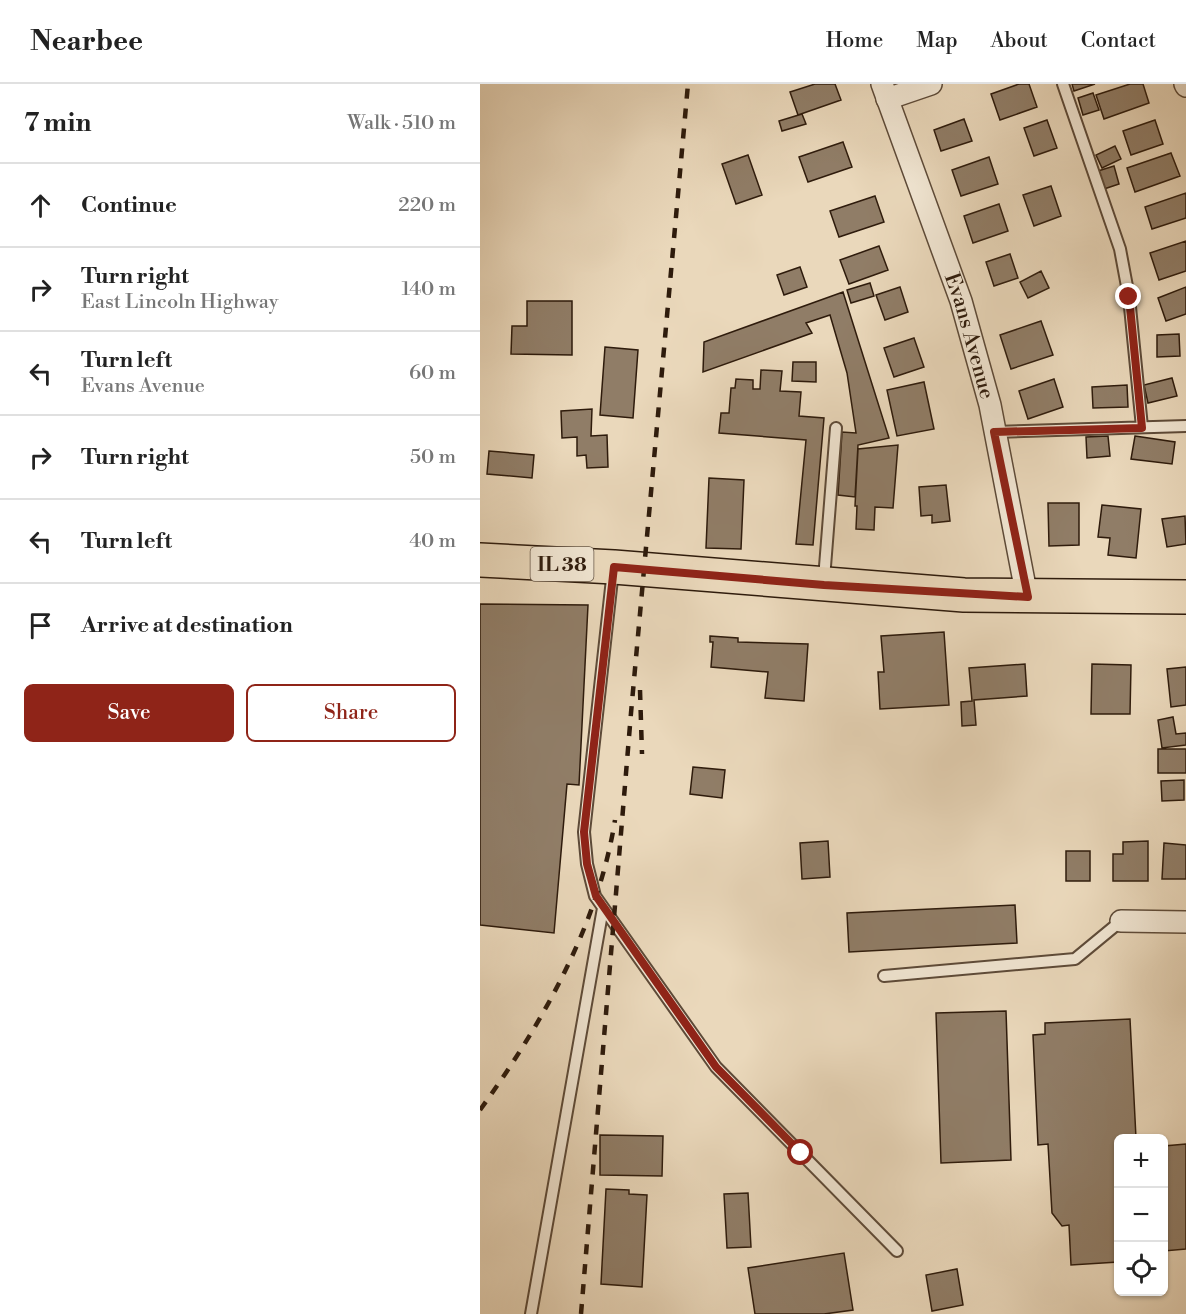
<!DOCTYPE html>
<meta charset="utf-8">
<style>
body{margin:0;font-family:"Libre Bodoni",serif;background:#f6f6f6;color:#222}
.controls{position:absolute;right:18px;bottom:18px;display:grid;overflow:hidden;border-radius:9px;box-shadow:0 2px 4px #0004}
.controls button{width:54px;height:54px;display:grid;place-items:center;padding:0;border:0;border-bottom:2px solid #e0e0e0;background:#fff;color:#222;font:30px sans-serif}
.stop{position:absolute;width:18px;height:18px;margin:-14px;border:4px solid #8f2418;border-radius:50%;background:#fff}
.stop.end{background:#8f2418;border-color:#fff;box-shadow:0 2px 6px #0008}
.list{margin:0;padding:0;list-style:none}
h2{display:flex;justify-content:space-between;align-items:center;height:78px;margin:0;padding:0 24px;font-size:26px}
h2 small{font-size:20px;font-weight:400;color:#767676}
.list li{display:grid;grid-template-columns:39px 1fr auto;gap:18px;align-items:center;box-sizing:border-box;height:84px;padding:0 24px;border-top:2px solid #e0e0e0}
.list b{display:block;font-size:22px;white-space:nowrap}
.list p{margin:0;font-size:20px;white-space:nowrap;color:#767676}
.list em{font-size:20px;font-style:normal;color:#767676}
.actions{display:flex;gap:12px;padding:18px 24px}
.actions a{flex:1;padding:14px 0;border:2px solid #8f2418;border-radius:9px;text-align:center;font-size:21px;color:#8f2418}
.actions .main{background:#8f2418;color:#fff}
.icon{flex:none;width:33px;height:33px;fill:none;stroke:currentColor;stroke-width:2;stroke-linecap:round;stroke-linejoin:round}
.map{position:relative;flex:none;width:706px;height:1230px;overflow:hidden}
header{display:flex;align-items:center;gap:36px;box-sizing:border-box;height:84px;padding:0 30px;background:#fff;border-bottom:2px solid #e0e0e0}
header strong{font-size:28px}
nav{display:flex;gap:33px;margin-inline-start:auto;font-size:21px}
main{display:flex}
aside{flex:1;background:#fff}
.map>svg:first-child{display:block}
.building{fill:#907d67;stroke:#2e1b0c;stroke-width:1.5}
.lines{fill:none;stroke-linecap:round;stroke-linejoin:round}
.lane-casing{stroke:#5d4a38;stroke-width:14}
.street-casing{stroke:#5d4a38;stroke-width:24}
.primary-casing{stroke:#2e1b0c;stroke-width:36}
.lane{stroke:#f1e6d3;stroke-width:10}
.street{stroke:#f1e6d3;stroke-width:21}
.primary{stroke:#ead8bb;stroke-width:33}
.rail{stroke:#2e1b0c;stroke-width:4.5;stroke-dasharray:10 10;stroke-linecap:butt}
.route{stroke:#8f2418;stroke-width:8}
.labels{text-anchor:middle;stroke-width:4.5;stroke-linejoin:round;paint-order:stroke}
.shield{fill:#f1e6d3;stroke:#685848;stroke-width:1.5}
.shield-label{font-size:20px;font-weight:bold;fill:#2e1b0c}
.street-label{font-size:21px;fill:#2e1b0c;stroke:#f1e6d3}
</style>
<header>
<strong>Nearbee</strong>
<nav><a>Home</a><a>Map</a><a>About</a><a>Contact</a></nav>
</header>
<main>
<aside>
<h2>7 min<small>Walk · 510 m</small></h2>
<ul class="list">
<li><svg class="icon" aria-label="ahead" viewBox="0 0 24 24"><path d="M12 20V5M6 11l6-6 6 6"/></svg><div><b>Continue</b></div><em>220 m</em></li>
<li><svg class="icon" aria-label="right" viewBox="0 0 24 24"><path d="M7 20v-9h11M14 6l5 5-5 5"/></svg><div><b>Turn right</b><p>East Lincoln Highway</p></div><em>140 m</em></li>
<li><svg class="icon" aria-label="left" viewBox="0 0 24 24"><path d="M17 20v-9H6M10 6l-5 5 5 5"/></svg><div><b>Turn left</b><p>Evans Avenue</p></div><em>60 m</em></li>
<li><svg class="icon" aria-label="right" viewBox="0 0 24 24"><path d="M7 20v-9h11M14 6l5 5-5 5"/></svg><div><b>Turn right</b></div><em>50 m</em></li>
<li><svg class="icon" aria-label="left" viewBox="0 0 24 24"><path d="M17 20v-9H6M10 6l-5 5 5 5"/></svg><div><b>Turn left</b></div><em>40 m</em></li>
<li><svg class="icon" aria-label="arrive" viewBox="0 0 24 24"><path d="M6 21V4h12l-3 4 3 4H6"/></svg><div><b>Arrive at destination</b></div></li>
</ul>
<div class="actions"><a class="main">Save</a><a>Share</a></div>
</aside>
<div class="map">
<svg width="706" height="1230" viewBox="0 0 706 1230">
<rect width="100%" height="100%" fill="#ead8bb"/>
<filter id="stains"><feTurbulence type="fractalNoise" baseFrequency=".00333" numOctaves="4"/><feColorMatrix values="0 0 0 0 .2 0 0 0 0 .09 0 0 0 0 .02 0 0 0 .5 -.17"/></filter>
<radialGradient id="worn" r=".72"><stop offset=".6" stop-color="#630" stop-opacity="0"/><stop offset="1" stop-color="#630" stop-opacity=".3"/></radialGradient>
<path class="building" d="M335 0H355L361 16 318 31 310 8Z
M539 0H549L557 23 520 36 511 10Z
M592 0H615L594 7Z
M650 0H663L669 19 624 35 616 11Z
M613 9 619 26 603 31 598 14Z
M322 30 326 40 302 47 299 37Z
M484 35 492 57 461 67 454 46Z
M567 36 577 64 554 72 544 44Z
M675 36 683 60 651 71 643 47Z
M363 58 372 83 328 98 319 73Z
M635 62 641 75 622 84 616 71Z
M691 69 700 92 655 108 647 84Z
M268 71 282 111 256 120 242 80Z
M509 73 518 100 481 112 472 86Z
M634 82 639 100 624 105 618 87Z
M571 102 581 132 554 142 543 111Z
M706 109V134L672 145 665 123Z
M395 112 404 138 359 153 350 127Z
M519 120 528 147 493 159 484 132Z
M706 157V187L679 196 670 169Z
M399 162 408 186 369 200 360 176Z
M530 170 538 194 514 202 506 178Z
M320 183 327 203 304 211 297 191Z
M561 187 569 204 548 214 540 198Z
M390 199 394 212 371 219 367 206Z
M420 203 428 228 405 236 396 211Z
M706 203V230L686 237 678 214Z
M363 208 409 354 378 361 375 413 358 411 362 348 376 349 367 289 350 231 326 239 332 249 223 288 224 258Z
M47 217H92V271L31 270 32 242H47Z
M561 237 573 271 531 285 520 251Z
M699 250 700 272 677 273V251Z
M434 254 444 283 414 293 404 264Z
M125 263 158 266 153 334 120 331Z
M313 278H336V298L312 297Z
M281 286 302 287 300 307 321 308 319 332 344 334 333 461 316 460 326 356 239 349 241 329H249L251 304H255L256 295 273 296V305H280Z
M692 294 697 312 668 319 664 301Z
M574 295 583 323 548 335 539 307Z
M444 298 454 345 417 352 407 306Z
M647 301 648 323 613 324 612 303Z
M112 325 111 352 127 351 128 383 107 384 106 371 97 372V353L82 354 81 327Z
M628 352 630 372 607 374 606 353Z
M655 352 695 358 692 380 651 375Z
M418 361 413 424 395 423 394 446 376 445 377 422H375L378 365Z
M9 367 54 371 52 394 7 390Z
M229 394 264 396 261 465 226 464Z
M466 401 470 437 452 439V431L441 432 439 403Z
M568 419H599V461L569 462Z
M622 421 661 425 656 474 628 471 630 454 618 453Z
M705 432 706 460 687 463 682 435Z
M0 520 108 521 99 701 87 700 74 849 0 841Z
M464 548 469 621 400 625 398 588H404L401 552Z
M230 552 258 554V558L328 560 324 617 285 614 288 588 231 583 233 558H230Z
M545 580 547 612 494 616 496 641 482 642 481 618 492 617 489 584Z
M612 580 651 581 650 630H611Z
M706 583V621L691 623 687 585Z
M693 633 696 650 706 649V661L682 664 678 636Z
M678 665H706V689H678Z
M213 683 245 686 242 714 210 710Z
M704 696V716L682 717 681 697Z
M348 757 350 793 322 795 320 759Z
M668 757V797H633V770H643V758Z
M684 759 706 761V795H682Z
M586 767H610V797H586Z
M535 821 537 859 369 868 367 829Z
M526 927 531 1076 461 1079 456 929Z
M650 935 656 1054H638V1178L591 1181 589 1141 582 1142 572 1129 568 1060 558 1061 553 951 565 950V939Z
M120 1051 183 1052 182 1092 120 1091Z
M706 1060V1165L684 1167V1062Z
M126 1105 149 1106V1110L167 1111 162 1203 121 1200Z
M268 1109 271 1163 247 1164 244 1110Z
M364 1169 373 1226 344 1230H275L268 1184Z
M477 1185 483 1221 452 1227 446 1191Z"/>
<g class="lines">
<g class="lane-casing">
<path id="lane" d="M583 0 640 165 649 213 662 343
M514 348 706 342
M133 486 104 748 107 780 115 812 236 983 417 1167
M344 495 356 344
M404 892 595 875 641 837
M51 1230 123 824"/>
</g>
<g class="street-casing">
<g id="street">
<path id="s1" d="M402 0 481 217 510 321 547 513"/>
<path d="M705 0 706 2"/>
<path d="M407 15 451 0"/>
<path d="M641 837 706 838"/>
</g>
</g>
<g class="primary-casing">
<path id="primary" d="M0 476 134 483 484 511 706 513"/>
</g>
<use href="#lane" class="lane"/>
<use href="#street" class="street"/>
<use href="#primary" class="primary"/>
<path class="rail" d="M160 606 162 670
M0 1026C62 940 118 842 135 736
M101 1230 151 629 208 0"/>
</g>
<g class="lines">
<path class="route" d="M321 1069 236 983 116 812 107 780 104 748 134 483 344 501 548 513 514 348 662 344 649 213"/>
</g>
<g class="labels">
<rect class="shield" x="50.5" y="463" width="63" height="34" rx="4.5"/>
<g class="shield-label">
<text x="82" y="487">IL 38</text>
</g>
<g class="street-label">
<text dy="7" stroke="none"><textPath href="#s1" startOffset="267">Evans Avenue</textPath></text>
</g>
</g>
<rect width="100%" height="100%" filter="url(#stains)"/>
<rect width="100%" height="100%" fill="url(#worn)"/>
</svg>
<div class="controls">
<button>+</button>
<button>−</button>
<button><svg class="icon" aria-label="locate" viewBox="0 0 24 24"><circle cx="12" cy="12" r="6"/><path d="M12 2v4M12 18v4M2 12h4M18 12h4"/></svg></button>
</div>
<div class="stop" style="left:321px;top:1069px"></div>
<div class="stop end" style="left:649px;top:213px"></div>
</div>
</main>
